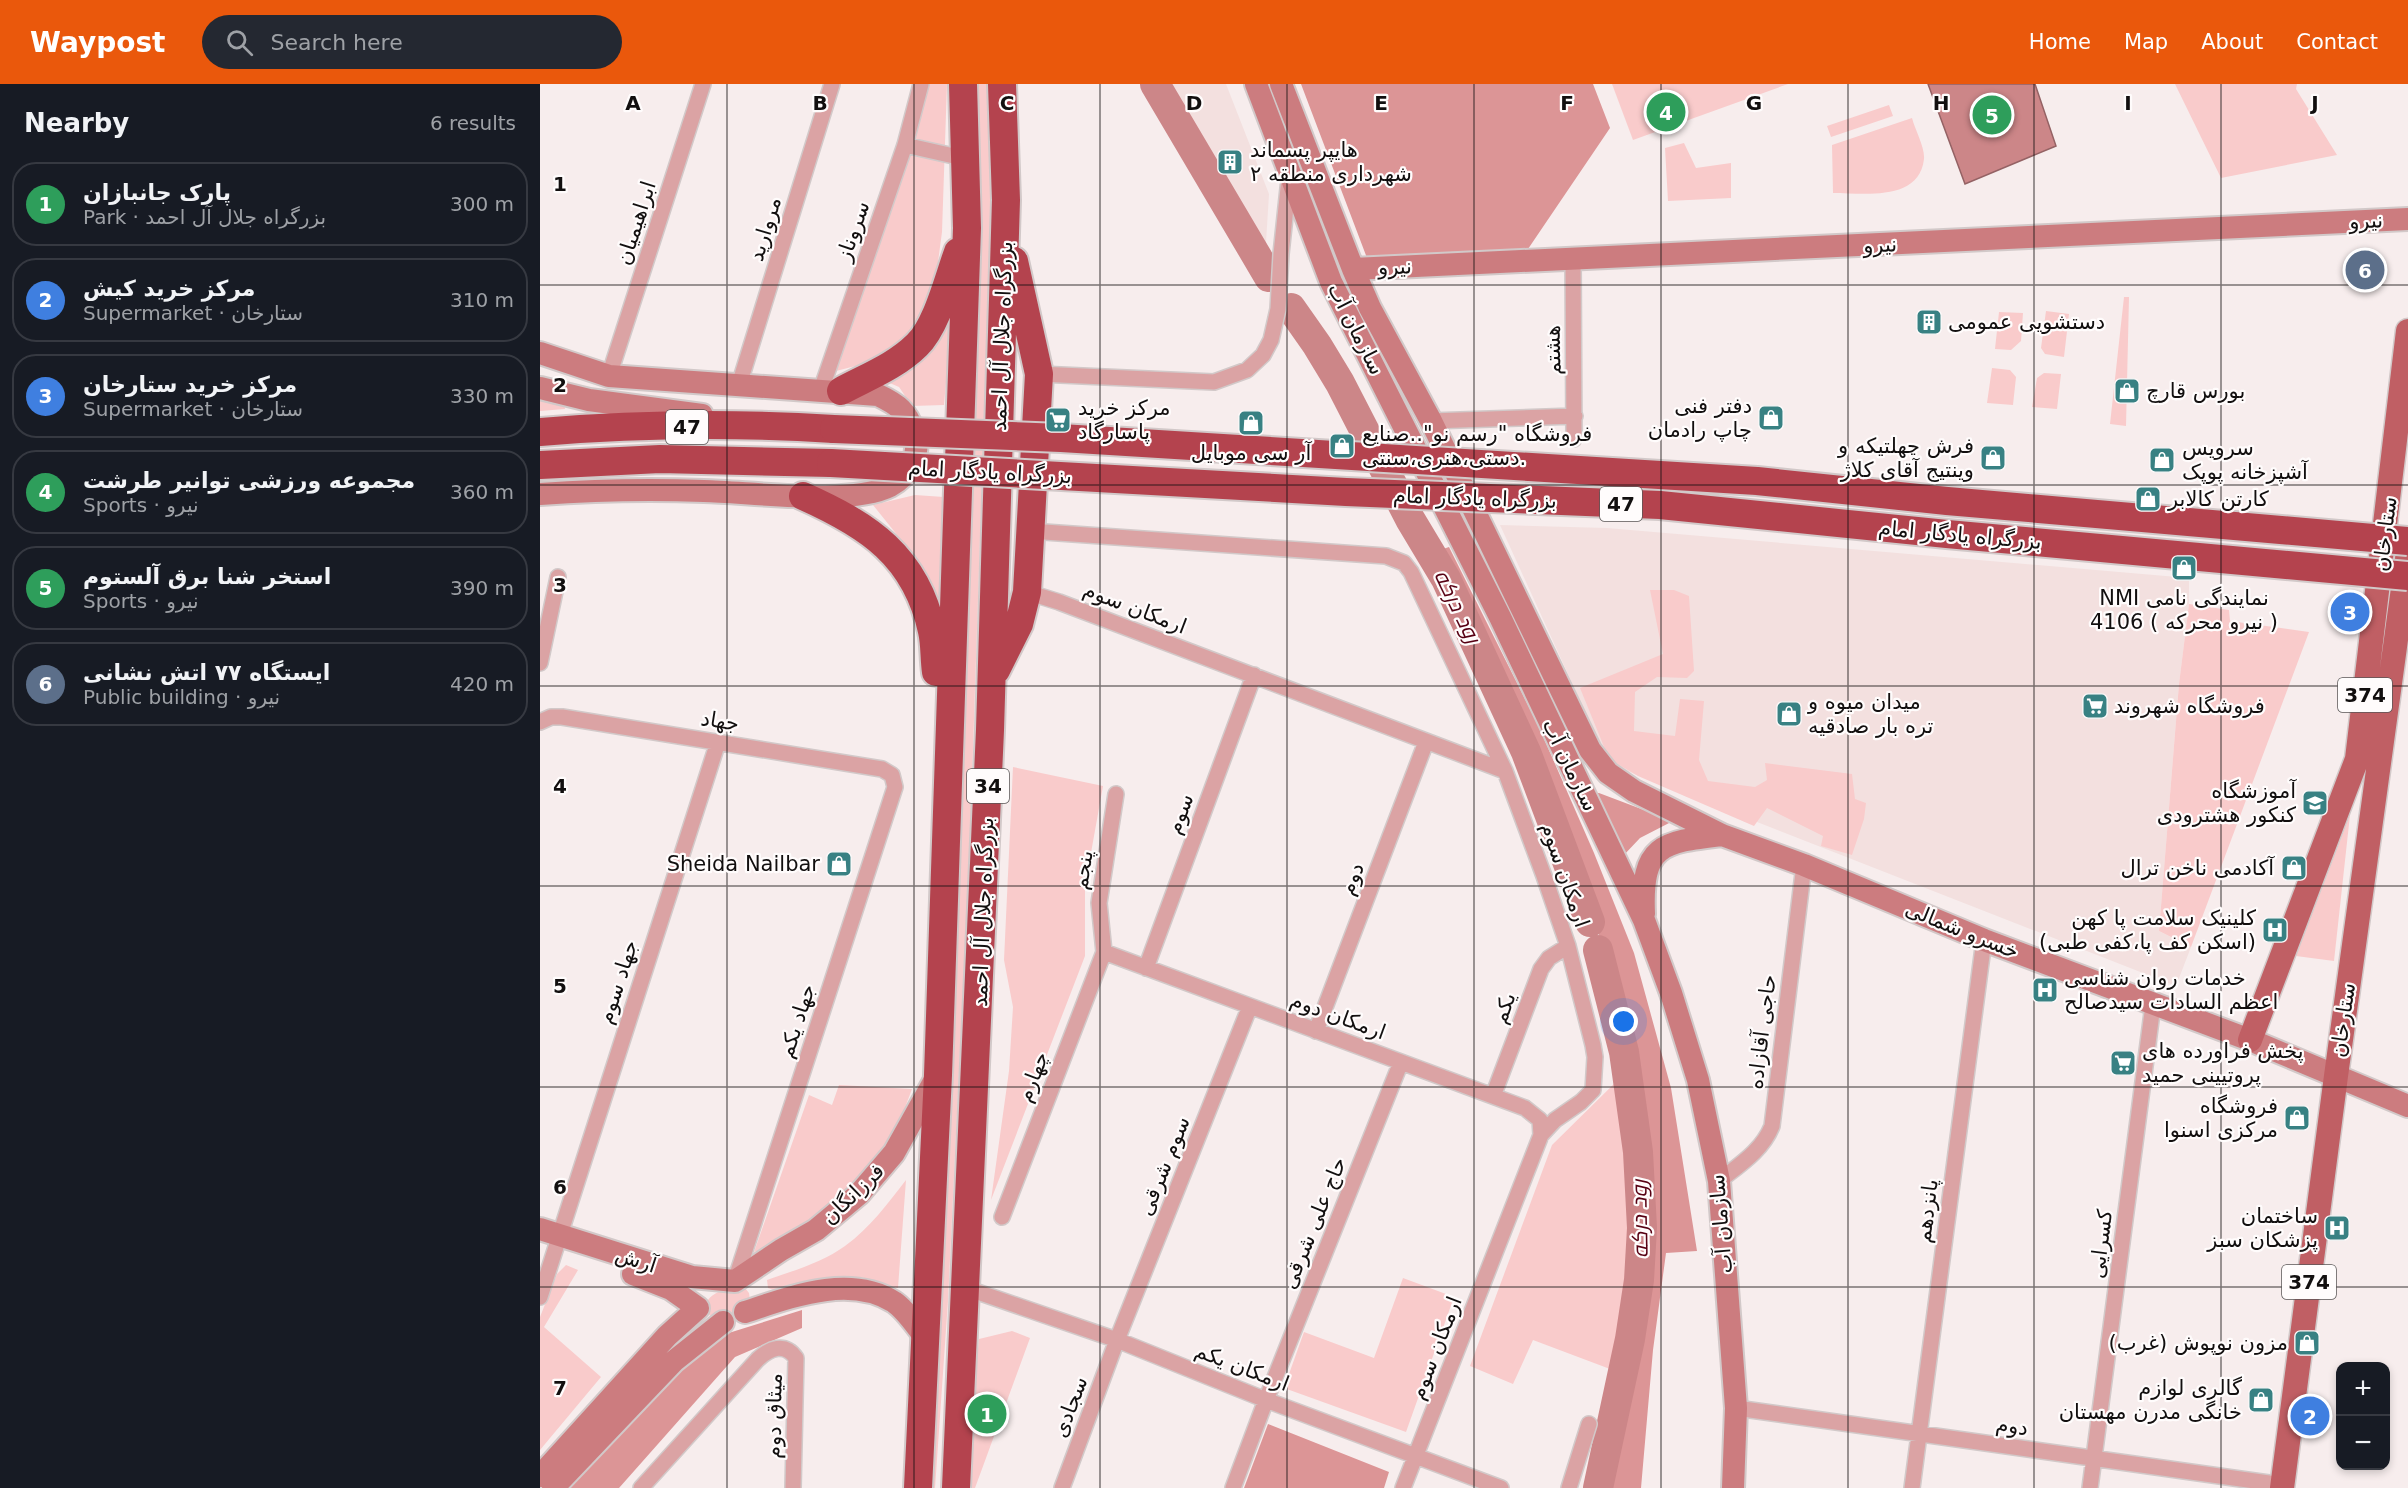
<!DOCTYPE html>
<meta charset="utf-8">
<style>
body{margin:0;font-family:"DejaVu Sans",Cairo,sans-serif;background:#242831;color:#f1f3f6}
.controls{position:absolute;right:18px;bottom:18px;display:grid;overflow:hidden;border-radius:12px;box-shadow:0 3px 9px #0003}
.controls button{width:54px;height:54px;display:grid;place-items:center;padding:0;border:0;border-bottom:2px solid #363941;background:#171b24;color:#f1f3f6;font:30px sans-serif}
.you{position:absolute;left:1084px;top:938px;width:21px;height:21px;margin:-15px;border:4px solid #fff;border-radius:50%;background:#1a73e8;box-shadow:0 0 0 9px #1a73e833}
.badge{display:grid;place-items:center;width:39px;height:39px;border-radius:50%;background:#ea580c;color:#fff;font-size:20px;font-weight:700}
.pin{position:absolute;translate:-50% -50%;border:3px solid #fff;box-shadow:0 2px 6px #0006}
.list{margin:0;padding:0;list-style:none}
h2{display:flex;justify-content:space-between;align-items:center;height:78px;margin:0;padding:0 24px;font-size:26px}
h2 small{font-size:20px;font-weight:400;color:#9ea1a6}
.list li{display:grid;grid-template-columns:39px 1fr auto;gap:18px;align-items:center;box-sizing:border-box;height:84px;margin:0 12px 12px;padding:0 12px;border:2px solid #363941;border-radius:24px}
.list b{display:block;font-size:22px;white-space:nowrap}
.list p{margin:0;font-size:20px;white-space:nowrap;color:#9ea1a6}
.list em{font-size:20px;font-style:normal;color:#9ea1a6}
.icon{flex:none;width:33px;height:33px;fill:none;stroke:currentColor;stroke-width:2;stroke-linecap:round;stroke-linejoin:round}
.map{position:relative;flex:none;width:1868px;height:1404px;overflow:hidden}
header{display:flex;align-items:center;gap:36px;box-sizing:border-box;height:84px;padding:0 30px;background:#ea580c;color:#fff}
header strong{font-size:28px}
nav{display:flex;gap:33px;margin-inline-start:auto;font-size:21px}
.search{width:420px;height:54px;background:#242831;display:flex;align-items:center;gap:15px;box-sizing:border-box;padding:0 21px;border-radius:33px;color:#9ea1a6;font-size:22px}
main{display:flex}
aside{flex:1;background:#171b24}
.map>svg:first-child{display:block}
.built{fill:#f3e0df}
.green{fill:#f9cbcb}
.forest{fill:#dc9596}
.water{fill:#cc8688;stroke:#946264;stroke-width:1.5}
.lines{fill:none;stroke-linecap:round;stroke-linejoin:round}
.river{stroke:#cc8688;stroke-width:30}
.street-casing{stroke:#d2c9c9;stroke-width:18}
.secondary-casing{stroke:#d2c9c9;stroke-width:26}
.primary-casing{stroke:#d2c9c9;stroke-width:27}
.highway-casing{stroke:#d2c9c9;stroke-width:32}
.street{stroke:#dba3a4;stroke-width:15}
.secondary{stroke:#cc7c7f;stroke-width:22}
.primary{stroke:#c05f64;stroke-width:24}
.highway{stroke:#b4434e;stroke-width:28}
.highway-bridge-casing{stroke:#d2c9c9;stroke-width:32;stroke-linecap:butt}
.highway-bridge{stroke:#b4434e;stroke-width:28}
.grid{fill:none;stroke:#120f0f;stroke-width:1.5;stroke-opacity:0.55}
.labels{text-anchor:middle;stroke-width:4.5;stroke-linejoin:round;paint-order:stroke}
.shield{fill:#fffcfc;stroke:#595656;stroke-width:1.5}
.shield-label{font-size:20px;font-weight:bold;fill:#120f0f}
.poi-label{font-size:21px;fill:#120f0f;stroke:#fffcfc;text-anchor:start}
.street-label{font-size:21px;fill:#120f0f;stroke:#fffcfc}
.water-label{font-size:22px;font-style:italic;fill:#570013;stroke:#fffcfc}
.grid-label{font-size:20px;text-anchor:middle;font-weight:bold;fill:#120f0f;stroke:#fffcfc;stroke-width:4.5;stroke-linejoin:round;paint-order:stroke}
</style>
<header>
<strong>Waypost</strong>
<div class="search"><svg class="icon" aria-label="search" viewBox="0 0 24 24"><circle cx="10" cy="10" r="6"/><path d="M15 15l6 6"/></svg>Search here</div>
<nav><a>Home</a><a>Map</a><a>About</a><a>Contact</a></nav>
</header>
<main>
<aside>
<h2>Nearby<small>6 results</small></h2>
<ul class="list">
<li><span class="badge" style="background:#2e9e5b">1</span><div><b>پارک جانبازان</b><p>Park · بزرگراه جلال آل احمد</p></div><em>300 m</em></li>
<li><span class="badge" style="background:#3f7fe0">2</span><div><b>مرکز خرید کیش</b><p>Supermarket · ستارخان</p></div><em>310 m</em></li>
<li><span class="badge" style="background:#3f7fe0">3</span><div><b>مرکز خرید ستارخان</b><p>Supermarket · ستارخان</p></div><em>330 m</em></li>
<li><span class="badge" style="background:#2e9e5b">4</span><div><b>مجموعه ورزشی توانیر طرشت</b><p>Sports · نیرو</p></div><em>360 m</em></li>
<li><span class="badge" style="background:#2e9e5b">5</span><div><b>استخر شنا برق آلستوم</b><p>Sports · نیرو</p></div><em>390 m</em></li>
<li><span class="badge" style="background:#5c6f8a">6</span><div><b>ایستگاه ۷۷ اتش نشانی</b><p>Public building · نیرو</p></div><em>420 m</em></li>
</ul>
</aside>
<div class="map">
<svg width="1868" height="1404" viewBox="0 0 1868 1404">
<rect width="100%" height="100%" fill="#f7eded"/>
<path class="built" d="M623 0H686L729 110 725 174Z
M960 441 1067 444 1649 494V520L1639 600 1619 847 1651 863 1636 902 1069 680Z"/>
<path class="green" d="M388 0H407L402 148 394 208 379 242 360 263 335 277 296 287 379 41Z
M438 0H448L451 120 430 756 408 1217 395 1404H387L434 248 441 123Z
M1072 0H1248L1093 56Z
M1635 0H1757L1756 5 1797 71 1681 94Z
M1349 21 1353 32 1291 53 1287 42Z
M1372 34C1375 46 1385 63 1384 75 1379 118 1324 109 1293 109L1292 61Z
M1144 59 1156 84 1191 79V114L1128 117 1125 64Z
M414 206 404 321 372 322 359 303 338 294Z
M1584 213H1589L1586 342 1570 340Z
M1506 227 1529 230 1524 273 1505 270 1501 264Z
M1459 228 1483 229 1481 257 1471 266 1455 265Z
M1452 284 1470 286 1476 293 1473 321 1447 319Z
M1504 289 1521 290 1517 325 1492 323 1497 294Z
M0 313 24 319 25 325 0 327Z
M375 411 404 413 399 544 382 486 366 462 333 421Z
M1110 506H1134L1149 512 1154 587 1147 594 1117 593 1095 608 1094 647 1135 652 1140 615 1164 617 1159 676 1168 697 1215 703 1227 696 1225 679 1312 690 1315 715 1326 719 1324 735 1312 771 1281 762 1283 752 1227 724 1214 742 1098 692 1069 675 1040 604 1123 570Z
M1649 520 1689 526 1690 537 1769 548 1651 863 1619 847 1639 600Z
M473 683 563 702 545 802V872L451 1116 469 987 473 923 464 876Z
M1810 731 1794 877 1756 872Z
M1080 994 1092 1085 1091 1192 1070 1285 993 1256 973 1300 930 1282 1012 1061Z
M299 1001 372 1005 360 1037 343 1065 302 1116 236 1161 214 1168 269 1011 292 1021Z
M366 1096 358 1204 321 1193 276 1196 237 1207 228 1204 227 1196C253 1187 283 1178 305 1162 330 1144 348 1119 366 1096Z
M26 1181 38 1186 4 1243 61 1293 0 1366V1233L17 1190Z
M863 1194 914 1213 866 1348 744 1304 764 1248 834 1274Z
M187 1204H205L209 1209 210 1216C201 1228 184 1238 169 1231 160 1215 174 1210 187 1204Z
M472 1247 490 1254 435 1404H424L439 1255Z"/>
<path class="forest" d="M761 0H1053L1070 44 988 165 827 174Z
M909 463 998 641 1054 769 1094 869 1131 1004 1157 1167 1126 1169 1113 1266 1101 1404H1063L1104 1205 1105 1056 1081 917 1039 791 997 673 897 467Z
M1053 709H1059L1133 737 1100 754 1083 772Z
M262 1226V1244L195 1273 79 1404H15L93 1317 179 1252Z
M728 1340 849 1388 844 1404H704Z"/>
<path class="water" d="M1388 0H1495L1516 62 1425 100Z"/>
<g class="lines">
<path class="river" d="M615 0 729 193
M751 224 777 261 800 299 870 435 906 495 986 668 1050 838
M1058 1404 1090 1255 1099 1196 1102 1144 1098 1068 1084 968 1058 866"/>
<g class="street-casing">
<path id="street" d="M365 61 427 75
M1033 176 1034 355
M499 290 674 298 707 286 723 271 731 256 738 225 741 170 749 95
M69 292 163 0
M199 301 292 0
M281 306 365 61 381 0
M891 337 1035 332
M490 447 846 472 864 479 871 488 965 687 1004 792 1028 862 1053 961 1055 973 1053 1006 1041 1018 1015 1036 1001 1051 863 1404
M487 508 519 518 965 687
M0 579 18 493
M0 638 11 633H22L342 685 352 691 355 703 195 1197
M564 868 985 1024 1000 1036 1001 1051
M606 884 714 591
M776 947 886 658
M953 1012 1001 885 1009 874 1028 862
M1179 1097C1199 1081 1222 1067 1232 1042L1264 781
M462 1133 564 868 559 819 576 710
M426 1204 577 1256 726 1316 961 1404
M0 1213 178 658
M1196 1324 1743 1401
M101 1404 218 1275C230 1264 245 1258 256 1274L253 1404
M522 1404 577 1256 710 922
M693 1404 726 1316 861 978
M1029 1404 1049 1340
M1372 1404 1444 856
M1550 1404 1613 921"/>
</g>
<g class="secondary-casing">
<path id="secondary" d="M716 0 791 198 960 533 1104 836 1131 909 1158 996 1179 1097 1196 1324 1193 1404
M741 0 813 185 830 224 891 337 1050 666 1068 689 1094 707 1182 751 1264 781 1444 856 1710 956 1868 1022
M813 185 1868 135
M0 269 69 292 338 311C359 321 366 327 374 348 382 368 369 392 350 402 311 422 211 408 164 407 109 405 55 406 0 410
M0 304 49 316 162 331
M1104 830C1101 761 1121 758 1182 751
M0 1145 152 1193 195 1197 241 1166 276 1146 319 1110 354 1069 397 992
M205 1228C251 1213 309 1190 354 1218 366 1226 376 1242 385 1253
M0 1392 127 1252 158 1224 131 1205 93 1190
M13 1404 134 1277 183 1238"/>
</g>
<g class="primary-casing">
<path id="primary" d="M1710 956 1817 675 1868 247
M1742 1404 1796 992 1868 468"/>
</g>
<g class="highway-casing">
<path id="highway" d="M301 307C327 293 356 282 377 261 397 242 408 195 418 168
M0 348C96 340 198 339 294 345
M0 381 120 375 291 379
M263 412C328 441 376 472 392 547 395 560 394 574 396 588
M456 586 479 540 487 508 499 290 474 177
M378 1404 398 991 427 144 423 0
M416 1404 450 646 466 116 462 0"/>
</g>
<use href="#street" class="street"/>
<use href="#secondary" class="secondary"/>
<use href="#primary" class="primary"/>
<use href="#highway" class="highway"/>
<g class="highway-bridge-casing">
<path id="highway-bridge" d="M294 345 521 354 1217 397 1407 417 1868 457
M291 379 806 408 1120 421 1407 450 1868 492"/>
</g>
<use href="#highway-bridge" class="highway-bridge"/>
</g>
<path class="grid" d="M187 0V1404M374 0V1404M560 0V1404M747 0V1404M934 0V1404M1121 0V1404M1308 0V1404M1494 0V1404M1681 0V1404M0 201H1868M0 401H1868M0 602H1868M0 802H1868M0 1003H1868M0 1203H1868"/>
<defs>
<g id="building-square" transform="scale(1.35)"><rect x="-9" y="-9" width="18" height="18" rx="4" fill="#388183" stroke="#fffcfc"/><path d="M-4-6H4V6H1V3H-1V6H-4ZM-2.5-4.3h1.7v1.8h-1.7ZM.8-4.3h1.7v1.8H.8ZM-2.5-1h1.7V.8h-1.7ZM.8-1h1.7V.8H.8Z" fill="#fff"/></g>
<g id="shop-square" transform="scale(1.35)"><rect x="-9" y="-9" width="18" height="18" rx="4" fill="#388183" stroke="#fffcfc"/><path d="M-5-2.5h2.3a2.7 3.5 0 0 1 5.4 0H5L5.5 6h-11ZM-1.5-2.5h3a1.5 2.3 0 0 0-3 0Z" fill="#fff"/></g>
<g id="supermarket-square" transform="scale(1.35)"><rect x="-9" y="-9" width="18" height="18" rx="4" fill="#388183" stroke="#fffcfc"/><path d="M-6-5.5h2.5l.6 2H6L4.5 2H-2.5L-4.4-4H-6ZM-1.5 3.2a1.3 1.3 0 1 0 .1 0ZM3 3.2a1.3 1.3 0 1 0 .1 0Z" fill="#fff"/></g>
<g id="university-square" transform="scale(1.35)"><rect x="-9" y="-9" width="18" height="18" rx="4" fill="#388183" stroke="#fffcfc"/><path d="M0-5L7-2L0 1L-7-2ZM-4 1L0 2.5L4 1V4Q0 6-4 4Z" fill="#fff"/></g>
<g id="hospital-square" transform="scale(1.35)"><rect x="-9" y="-9" width="18" height="18" rx="4" fill="#388183" stroke="#fffcfc"/><path d="M-5-5h3v3.5h4V-5h3V5h-3V1.5h-4V5h-3Z" fill="#fff"/></g>
</defs>
<g fill-rule="evenodd">
<use href="#building-square" x="690" y="78"/>
<use href="#building-square" x="1389" y="238"/>
<use href="#shop-square" x="1587" y="307"/>
<use href="#shop-square" x="1231" y="334"/>
<use href="#supermarket-square" x="518" y="336"/>
<use href="#shop-square" x="711" y="339"/>
<use href="#shop-square" x="802" y="362"/>
<use href="#shop-square" x="1453" y="374"/>
<use href="#shop-square" x="1622" y="376"/>
<use href="#shop-square" x="1608" y="415"/>
<use href="#shop-square" x="1644" y="484"/>
<use href="#supermarket-square" x="1555" y="622"/>
<use href="#shop-square" x="1249" y="630"/>
<use href="#university-square" x="1775" y="719"/>
<use href="#shop-square" x="299" y="780"/>
<use href="#shop-square" x="1754" y="784"/>
<use href="#hospital-square" x="1735" y="846"/>
<use href="#hospital-square" x="1505" y="906"/>
<use href="#supermarket-square" x="1583" y="979"/>
<use href="#shop-square" x="1757" y="1034"/>
<use href="#hospital-square" x="1797" y="1144"/>
<use href="#shop-square" x="1767" y="1259"/>
<use href="#shop-square" x="1721" y="1316"/>
</g>
<g class="labels">
<g class="shield">
<rect x="126" y="326" width="42" height="34" rx="4.5"/>
<rect x="1060" y="403" width="42" height="34" rx="4.5"/>
<rect x="1798" y="594" width="54" height="34" rx="4.5"/>
<rect x="427" y="685" width="42" height="34" rx="4.5"/>
<rect x="1742" y="1181" width="54" height="34" rx="4.5"/>
</g>
<g class="shield-label">
<text x="147" y="350">47</text>
<text x="1081" y="427">47</text>
<text x="1825" y="618">374</text>
<text x="448" y="709">34</text>
<text x="1769" y="1205">374</text>
</g>
<g class="poi-label">
<text x="710" y="73">هایپر پسماند<tspan x="710" dy="24">شهرداری منطقه ۲</tspan></text>
<text x="1408" y="245">دستشویی عمومی</text>
<text x="1606" y="314">بورس قارچ</text>
<text x="1212" y="329" text-anchor="end">دفتر فنی<tspan x="1212" dy="24">چاپ رادمان</tspan></text>
<text x="538" y="331">مرکز خرید<tspan x="538" dy="24">پاسارگاد</tspan></text>
<text x="822" y="357">فروشگاه "رسم نو"..صنایع<tspan x="822" dy="24">دستی،هنری،سنتی.</tspan></text>
<text x="1434" y="369" text-anchor="end">فرش چهلتیکه و<tspan x="1434" dy="24">وینتیج آقای کلاژ</tspan></text>
<text x="1642" y="371">سرویس<tspan x="1642" dy="24">آشپزخانه پوپک</tspan></text>
<text x="711" y="376" text-anchor="middle">آر سی موبایل</text>
<text x="1628" y="422">کارتن کالابر</text>
<text x="1644" y="521" text-anchor="middle">NMI نمایندگی نامی<tspan x="1644" dy="24">4106 ( نیرو محرکه )</tspan></text>
<text x="1268" y="625">میدان میوه و<tspan x="1268" dy="24">تره بار صادقیه</tspan></text>
<text x="1574" y="629">فروشگاه شهروند</text>
<text x="1756" y="714" text-anchor="end">آموزشگاه<tspan x="1756" dy="24">کنکور هشترودی</tspan></text>
<text x="280" y="787" text-anchor="end">Sheida Nailbar</text>
<text x="1734" y="791" text-anchor="end">آکادمی ناخن ترال</text>
<text x="1716" y="841" text-anchor="end">کلینیک سلامت پا کهن<tspan x="1716" dy="24">(اسکن کف پا،کفی طبی)</tspan></text>
<text x="1524" y="901">خدمات روان شناسی<tspan x="1524" dy="24">اعظم السادات سیدصالح</tspan></text>
<text x="1602" y="974">پخش فراورده های<tspan x="1602" dy="24">پروتیینی حمید</tspan></text>
<text x="1738" y="1029" text-anchor="end">فروشگاه<tspan x="1738" dy="24">مرکزی اسنوا</tspan></text>
<text x="1778" y="1139" text-anchor="end">ساختمان<tspan x="1778" dy="24">پزشکان سبز</tspan></text>
<text x="1748" y="1266" text-anchor="end">مزون نوپوش (غرب)</text>
<text x="1702" y="1311" text-anchor="end">گالری لوازم<tspan x="1702" dy="24">خانگی مدرن مهستان</tspan></text>
</g>
<g class="street-label">
<text transform="translate(1826 137) rotate(-3)" y="7">نیرو</text>
<text transform="translate(96 139) rotate(-72)" y="7">ابراهیمیان</text>
<text transform="translate(225 145) rotate(-73)" y="7">مروارید</text>
<text transform="translate(313 147) rotate(-71)" y="7">سروناز</text>
<text transform="translate(1340 161) rotate(-3)" y="7">نیرو</text>
<text transform="translate(855 183) rotate(-2)" y="7">نیرو</text>
<text transform="translate(816 245) rotate(63)" y="7">سازمان آب</text>
<text transform="translate(462 252) rotate(-88)" y="7">بزرگراه جلال آل احمد</text>
<text transform="translate(1013 266) rotate(-91)" y="7">هشتم</text>
<text transform="translate(450 388) rotate(3)" y="7">بزرگراه یادگار امام</text>
<text transform="translate(935 414) rotate(2)" y="7">بزرگراه یادگار امام</text>
<text transform="translate(1845 450) rotate(-83)" y="7">ستارخان</text>
<text transform="translate(1420 451) rotate(5)" y="7">بزرگراه یادگار امام</text>
<text transform="translate(595 524) rotate(21)" y="7">ارمکان سوم</text>
<text transform="translate(180 637) rotate(9)" y="7">جهاد</text>
<text transform="translate(1030 681) rotate(64)" y="7">سازمان آب</text>
<text transform="translate(640 730) rotate(-70)" y="7">سوم</text>
<text transform="translate(543 786) rotate(-81)" y="7">پنجم</text>
<text transform="translate(1025 791) rotate(71)" y="7">ارمکان سوم</text>
<text transform="translate(812 795) rotate(-69)" y="7">دوم</text>
<text transform="translate(443 828) rotate(-88)" y="7">بزرگراه جلال آل احمد</text>
<text transform="translate(1422 846) rotate(22)" y="7">خسرو شمالی</text>
<text transform="translate(78 898) rotate(-72)" y="7">جهاد سوم</text>
<text transform="translate(964 924) rotate(-70)" y="7">یکم</text>
<text transform="translate(798 932) rotate(20)" y="7">ارمکان دوم</text>
<text transform="translate(1803 936) rotate(-82)" y="7">ستارخان</text>
<text transform="translate(257 937) rotate(-72)" y="7">جهاد یکم</text>
<text transform="translate(1222 948) rotate(-83)" y="7">حاجی آقازاده</text>
<text transform="translate(493 993) rotate(-69)" y="7">چهارم</text>
<text transform="translate(624 1082) rotate(-68)" y="7">سوم شرقی</text>
<text transform="translate(313 1110) rotate(-44)" y="7">فرزانگان</text>
<text transform="translate(1387 1127) rotate(-83)" y="7">پانزدهم</text>
<text transform="translate(774 1139) rotate(-68)" y="7">حاج علی شرقی</text>
<text transform="translate(1181 1140) rotate(-95)" y="7">سازمان آب</text>
<text transform="translate(1561 1160) rotate(-83)" y="7">کسرایی</text>
<text transform="translate(96 1176) rotate(18)" y="7">آرش</text>
<text transform="translate(896 1264) rotate(-69)" y="7">ارمکان سوم</text>
<text transform="translate(702 1283) rotate(21)" y="7">ارمکان یکم</text>
<text transform="translate(530 1323) rotate(-69)" y="7">سجادی</text>
<text transform="translate(234 1332) rotate(-89)" y="7">میثاق دوم</text>
<text transform="translate(1472 1342) rotate(8)" y="7">دوم</text>
</g>
<g class="water-label">
<text transform="translate(918 522) rotate(64)" y="8">رود درکه</text>
<text transform="translate(1099 1135) rotate(-91)" y="8">رود درکه</text>
</g>
</g>
<g class="grid-label">
<text x="93" y="26">A</text>
<text x="280" y="26">B</text>
<text x="467" y="26">C</text>
<text x="654" y="26">D</text>
<text x="841" y="26">E</text>
<text x="1027" y="26">F</text>
<text x="1214" y="26">G</text>
<text x="1401" y="26">H</text>
<text x="1588" y="26">I</text>
<text x="1775" y="26">J</text>
<text x="20" y="107">1</text>
<text x="20" y="308">2</text>
<text x="20" y="508">3</text>
<text x="20" y="709">4</text>
<text x="20" y="909">5</text>
<text x="20" y="1110">6</text>
<text x="20" y="1311">7</text>
</g>
</svg>
<div class="controls">
<button>+</button>
<button>−</button>
</div>
<div class="you"></div>
<div class="pin badge" style="left:447px;top:1330px;background:#2e9e5b">1</div>
<div class="pin badge" style="left:1770px;top:1332px;background:#3f7fe0">2</div>
<div class="pin badge" style="left:1810px;top:528px;background:#3f7fe0">3</div>
<div class="pin badge" style="left:1126px;top:28px;background:#2e9e5b">4</div>
<div class="pin badge" style="left:1452px;top:31px;background:#2e9e5b">5</div>
<div class="pin badge" style="left:1825px;top:186px;background:#5c6f8a">6</div>
</div>
</main>
